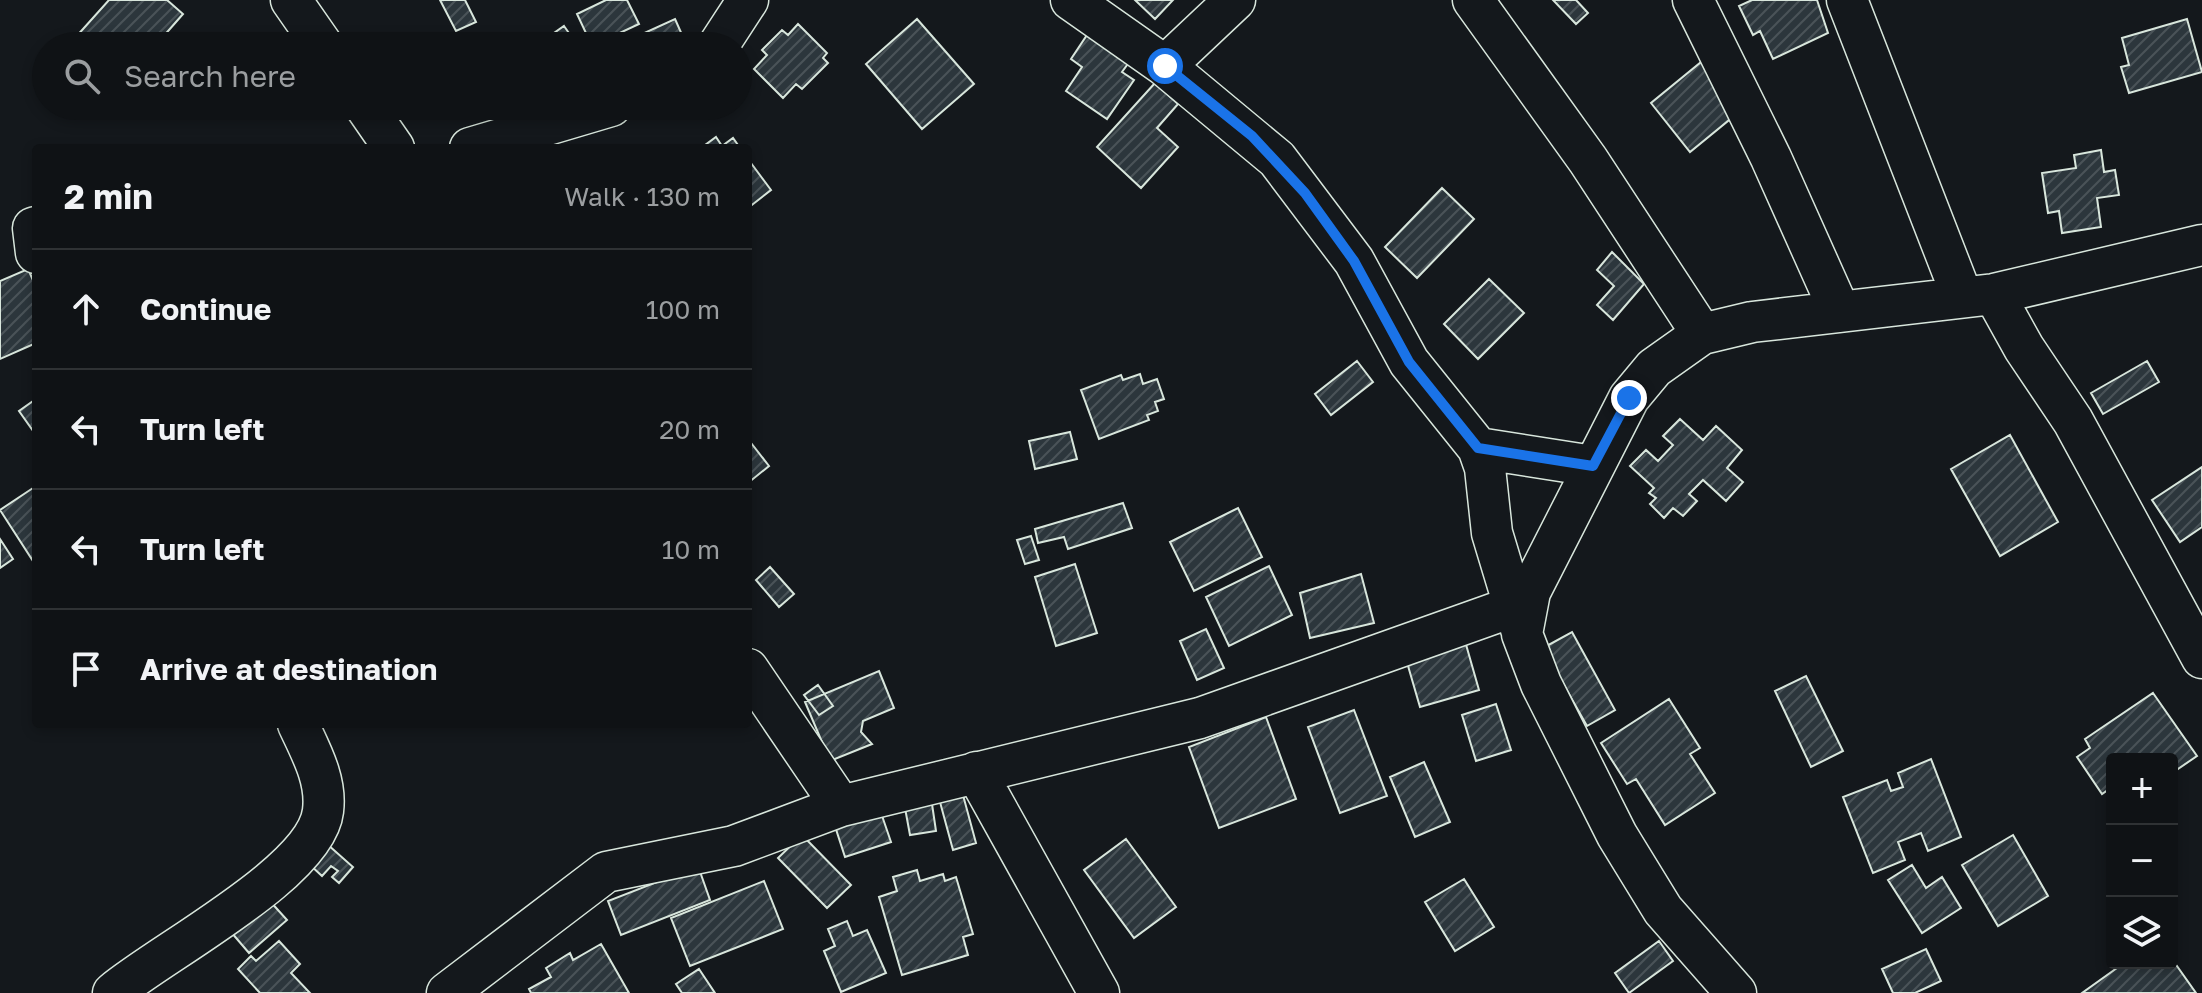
<!DOCTYPE html>
<meta charset="utf-8">
<style>
body{margin:0;font-family:"Golos Text",sans-serif;background:#1d2022;color:#f1f3f6}
.controls{position:absolute;right:24px;bottom:24px;display:grid;overflow:hidden;border-radius:8px;box-shadow:0 4px 12px #0003}
.controls button{width:72px;height:72px;display:grid;place-items:center;padding:0;border:0;border-bottom:2px solid #2f3234;background:#0f1215;color:#f1f3f6;font:40px sans-serif}
.stop{position:absolute;width:24px;height:24px;margin:-18px;border:6px solid #1a73e8;border-radius:50%;background:#fff}
.stop.end{background:#1a73e8;border-color:#fff;box-shadow:0 2px 8px #0008}
.list{margin:0;padding:0;list-style:none}
h2{display:flex;justify-content:space-between;align-items:center;height:104px;margin:0;padding:0 32px;font-size:34px}
h2 small{font-size:26px;font-weight:400;color:#9b9ea0}
.list li{display:grid;grid-template-columns:52px 1fr auto;gap:24px;align-items:center;box-sizing:border-box;height:120px;padding:0 32px;border-top:2px solid #2f3234}
.list b{display:block;font-size:30px;white-space:nowrap}
.list em{font-size:26px;font-style:normal;color:#9b9ea0}
.icon{flex:none;width:44px;height:44px;fill:none;stroke:currentColor;stroke-width:2;stroke-linecap:round;stroke-linejoin:round}
.map{position:relative;flex:none;width:2202px;height:993px;overflow:hidden}
.search{position:absolute;background:#0f1215;box-shadow:0 4px 12px #0003;left:32px;top:32px;width:720px;height:88px;display:flex;align-items:center;gap:20px;box-sizing:border-box;padding:0 28px;border-radius:44px;color:#9b9ea0;font-size:30px}
.panel{position:absolute;background:#0f1215;box-shadow:0 4px 12px #0003;left:32px;top:144px;width:720px;height:584px;border-radius:8px}
.map>svg:first-child{display:block}
.building{fill:url(#building-hatch);stroke:#d8e6dc;stroke-width:2}
.lines{fill:none;stroke-linecap:round;stroke-linejoin:round}
.minor-casing{stroke:#d8e6dc;stroke-width:43}
.minor{stroke:#14181c;stroke-width:40}
.route{stroke:#1a73e8;stroke-width:10}
</style>
<div class="map">
<svg width="2202" height="993" viewBox="0 0 2202 993">
<defs>
<pattern id="building-hatch" width="6" height="6" patternUnits="userSpaceOnUse" patternTransform="scale(2)"><rect width="6" height="6" fill="#2c363c"/><path d="M-1 1l2-2M0 6l6-6M5 7l2-2" fill="none" stroke="#4a5358"/></pattern>
</defs>
<rect width="100%" height="100%" fill="#14181c"/>
<path class="building" d="M109 0H167L183 14 155 46H80L82 44 75 38Z
M440 0H465L476 22 456 31Z
M606 0H627L639 24 592 46 577 14Z
M1135 0H1173L1155 19Z
M1553 0H1576L1588 13 1576 24Z
M1752 0H1817L1828 33 1773 59 1760 31 1753 35 1739 6Z
M675 19 687 46H632L629 40Z
M917 19 974 84 922 129 866 64Z
M2187 19 2202 72 2129 93 2121 67 2129 65 2122 38Z
M798 24 827 53 823 58 828 63 802 89 796 84 783 98 754 69 767 55 762 50 782 30 788 35Z
M564 26 578 46H548L544 40Z
M1093 26 1135 54 1122 72 1134 80 1107 119 1066 91 1082 67 1071 59Z
M1706 58 1745 107 1690 152 1651 103Z
M1155 83 1178 104 1157 128 1178 147 1141 188 1097 147Z
M716 137 722 146 733 138 740 148H701Z
M2101 150 2104 172 2115 170 2119 195 2097 198 2101 227 2062 233 2059 211 2048 213 2042 173 2076 168 2074 155Z
M748 159 771 190 748 208Z
M1442 188 1474 219 1417 278 1385 247Z
M1612 252 1644 284 1613 320 1597 305 1614 286 1597 270Z
M28 269 36 287V343L0 359V281Z
M1489 279 1524 313 1478 359 1444 324Z
M1357 361 1373 382 1331 415 1315 394Z
M2147 361 2159 382 2103 414 2091 393Z
M1140 374 1143 384 1157 379 1164 399 1155 402 1158 411 1147 415 1149 420 1099 439 1081 390 1121 375 1123 380Z
M36 399V435L19 411Z
M1680 419 1703 440 1716 426 1742 450 1727 468 1743 482 1726 501 1703 480 1689 494 1697 501 1683 516 1673 508 1664 518 1650 504 1656 498 1649 493 1654 488 1630 466 1646 450 1658 461 1673 445 1663 436Z
M1070 432 1077 459 1035 469 1029 441Z
M2010 435 2058 522 2000 556 1951 469Z
M748 439 769 466 748 483Z
M2202 467V527L2180 542 2152 500Z
M36 486V559L33 561 0 510Z
M1123 503 1132 528 1068 549 1064 537 1038 543 1035 529Z
M1238 508 1262 557 1194 591 1170 542Z
M1031 536 1039 560 1025 564 1017 540Z
M0 539 13 559 0 568Z
M1075 564 1097 633 1056 646 1035 577Z
M1269 566 1292 615 1229 646 1206 597Z
M770 567 794 594 779 607 756 580Z
M1361 574 1374 623 1310 638 1300 593Z
M1206 629 1224 668 1197 680 1180 641Z
M1572 632 1615 710 1587 726 1543 648Z
M1465 641 1479 690 1420 707 1406 659Z
M879 671 894 708 863 721 861 732 872 744 830 761 805 702Z
M1806 676 1843 751 1811 767 1775 691Z
M818 685 833 706 819 715 804 695Z
M2153 693 2197 756 2172 773V759H2112V787L2102 794 2077 757 2090 748 2085 739Z
M1669 699 1700 748 1690 754 1715 793 1665 825 1636 779 1627 784 1601 743Z
M1496 704 1511 750 1476 761 1462 715Z
M1354 710 1387 796 1340 813 1308 727Z
M1266 717 1296 799 1219 828 1189 747Z
M1931 759 1961 837 1928 851 1921 833 1898 842 1905 860 1873 873 1843 797 1887 780 1891 791 1903 787 1898 773Z
M1424 762 1450 822 1415 837 1390 777Z
M960 784 976 843 953 850 937 791Z
M878 804 891 842 845 857 833 820Z
M932 804 936 831 910 835 905 808Z
M802 835 851 885 827 908 778 858Z
M2013 835 2048 896 1998 926 1962 865Z
M1126 839 1176 907 1134 938 1084 870Z
M327 844 353 867 339 883 332 877 338 871 331 866 322 876 309 864Z
M1912 865 1926 888 1942 877 1961 908 1922 933 1888 880Z
M698 866 710 900 621 935 608 901Z
M917 870 920 881 943 874 945 881 956 877 973 934 963 937 968 955 902 975 879 897 897 891 893 877Z
M1464 879 1494 927 1455 951 1425 902Z
M764 881 783 929 690 966 671 918Z
M268 899 287 920 249 953 231 932Z
M847 921 853 936 867 930 886 973 841 992 824 951 835 946 828 929Z
M279 941 300 964 291 973 310 993H260L238 969 251 956 256 961Z
M1659 941 1673 961 1629 993 1615 973Z
M601 944 629 993H531L529 989 551 977 546 968 570 953 573 960Z
M1926 949 1941 981 1915 993H1893L1882 969Z
M2172 959 2196 993H2082L2124 963H2172Z
M699 969 715 993H682L676 984Z"/>
<g class="lines">
<g class="minor-casing">
<path id="minor" d="M291 0 323 46
M1071 0 1165 66 1277 159 1354 261 1409 362 1478 448 1485 468 1492 533 1521 629
M1473 0 1588 160 1702 334
M1693 0 1771 158 1840 312
M1847 0 1962 296
M718 46 748 0
M1165 66 1235 0
M365 106 394 148
M470 148 611 106
M36 227 33 228 36 253
M1994 294 2024 348 2073 421 2202 658
M1478 448 1593 466
M748 669 841 806
M976 772 1099 993
M113 993C160 953 316 873 323 811 327 780 311 752 298 724
M447 993 606 872 734 846 841 806 1200 718 1515 606
M1736 993 1663 910 1617 835 1541 684 1522 634 1530 592 1629 398 1654 368 1702 334 1752 322 1994 294 2202 245"/>
</g>
<use href="#minor" class="minor"/>
</g>
<g class="lines">
<path class="route" d="M1165 66 1252 136 1305 193 1354 261 1409 362 1478 448 1593 466 1629 398"/>
</g>
</svg>
<div class="controls">
<button>+</button>
<button>−</button>
<button><svg class="icon" aria-label="layers" viewBox="0 0 24 24"><path d="M12 4l9 5-9 5-9-5zM3 14l9 5 9-5"/></svg></button>
</div>
<div class="stop" style="left:1165px;top:66px"></div>
<div class="stop end" style="left:1629px;top:398px"></div>
<div class="search"><svg class="icon" aria-label="search" viewBox="0 0 24 24"><circle cx="10" cy="10" r="6"/><path d="M15 15l6 6"/></svg>Search here</div>
<section class="panel">
<h2>2 min<small>Walk · 130 m</small></h2>
<ul class="list">
<li><svg class="icon" aria-label="ahead" viewBox="0 0 24 24"><path d="M12 20V5M6 11l6-6 6 6"/></svg><div><b>Continue</b></div><em>100 m</em></li>
<li><svg class="icon" aria-label="left" viewBox="0 0 24 24"><path d="M17 20v-9H6M10 6l-5 5 5 5"/></svg><div><b>Turn left</b></div><em>20 m</em></li>
<li><svg class="icon" aria-label="left" viewBox="0 0 24 24"><path d="M17 20v-9H6M10 6l-5 5 5 5"/></svg><div><b>Turn left</b></div><em>10 m</em></li>
<li><svg class="icon" aria-label="arrive" viewBox="0 0 24 24"><path d="M6 21V4h12l-3 4 3 4H6"/></svg><div><b>Arrive at destination</b></div></li>
</ul>
</section>
</div>
